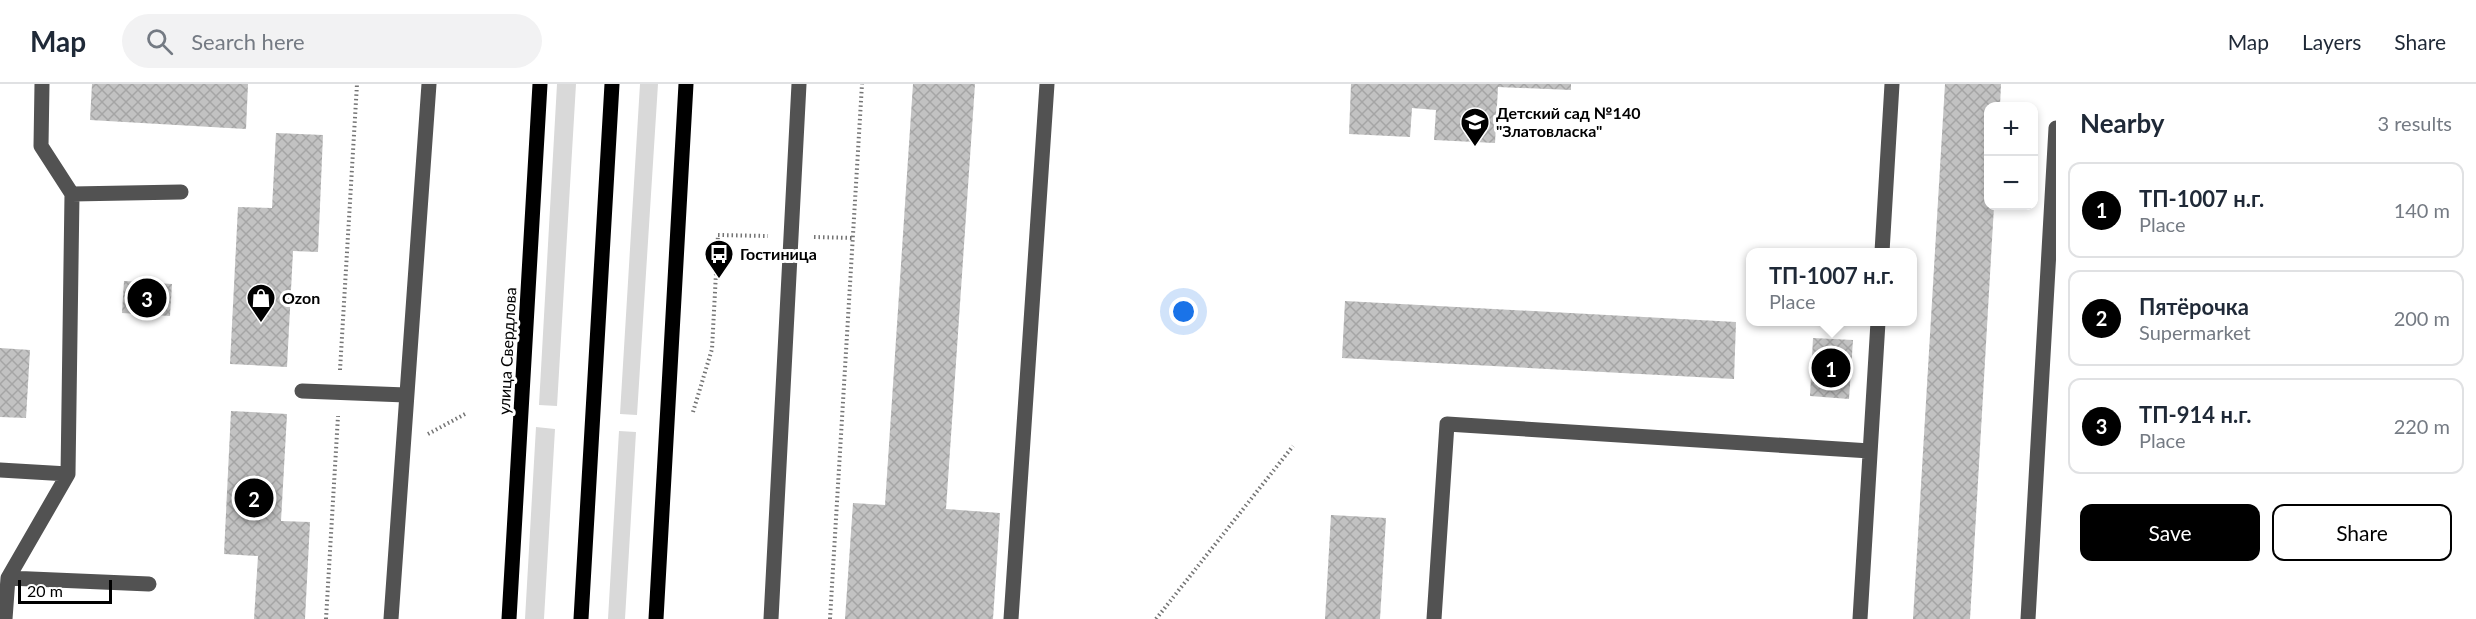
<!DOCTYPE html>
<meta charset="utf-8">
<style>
body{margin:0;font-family:Lato,sans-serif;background:#f2f2f3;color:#1f2937}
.controls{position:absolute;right:18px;top:18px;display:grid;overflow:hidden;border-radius:12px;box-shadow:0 3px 9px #0003}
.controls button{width:54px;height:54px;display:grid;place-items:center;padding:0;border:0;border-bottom:2px solid #e0e1e3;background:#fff;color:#1f2937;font:30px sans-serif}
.scale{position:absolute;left:18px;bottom:15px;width:94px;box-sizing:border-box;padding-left:6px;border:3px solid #000;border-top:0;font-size:16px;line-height:21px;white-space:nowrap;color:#000;-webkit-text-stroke:4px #fff;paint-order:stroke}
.you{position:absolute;left:1184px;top:228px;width:21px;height:21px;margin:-15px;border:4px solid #fff;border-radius:50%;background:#1a73e8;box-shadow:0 0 0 9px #1a73e833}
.badge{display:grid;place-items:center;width:39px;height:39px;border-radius:50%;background:#000;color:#fff;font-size:20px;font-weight:700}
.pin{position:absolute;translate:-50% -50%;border:3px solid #fff;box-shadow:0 2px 6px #0006}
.popup{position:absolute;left:1746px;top:164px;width:171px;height:78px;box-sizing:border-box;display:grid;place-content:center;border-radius:12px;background:#fff;filter:drop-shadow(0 2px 4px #0005);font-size:20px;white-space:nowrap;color:#747a83}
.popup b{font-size:22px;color:#1f2937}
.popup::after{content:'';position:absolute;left:50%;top:100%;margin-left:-12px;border:12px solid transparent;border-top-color:#fff}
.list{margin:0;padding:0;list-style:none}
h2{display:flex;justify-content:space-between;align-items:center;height:78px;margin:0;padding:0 24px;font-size:26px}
h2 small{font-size:20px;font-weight:400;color:#747a83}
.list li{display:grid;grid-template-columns:39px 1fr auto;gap:18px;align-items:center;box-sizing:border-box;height:96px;margin:0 12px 12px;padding:0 12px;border:2px solid #e0e1e3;border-radius:12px}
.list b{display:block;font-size:22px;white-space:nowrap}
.list p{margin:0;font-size:20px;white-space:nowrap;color:#747a83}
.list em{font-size:20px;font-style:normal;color:#747a83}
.actions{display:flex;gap:12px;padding:18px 24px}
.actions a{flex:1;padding:14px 0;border:2px solid #000;border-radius:12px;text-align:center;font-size:21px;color:#000}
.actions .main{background:#000;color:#fff}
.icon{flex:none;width:33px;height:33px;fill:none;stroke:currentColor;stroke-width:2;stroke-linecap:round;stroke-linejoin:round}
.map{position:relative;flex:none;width:2056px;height:535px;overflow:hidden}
header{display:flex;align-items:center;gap:36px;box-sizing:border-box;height:84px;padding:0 30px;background:#fff;border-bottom:2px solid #e0e1e3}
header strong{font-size:28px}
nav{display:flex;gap:33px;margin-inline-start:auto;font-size:21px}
.search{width:420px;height:54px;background:#f2f2f3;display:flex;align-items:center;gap:15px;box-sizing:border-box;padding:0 21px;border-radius:33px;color:#747a83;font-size:22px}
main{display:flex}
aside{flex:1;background:#fff}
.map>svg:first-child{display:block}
.grass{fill:#d9d9d9}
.building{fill:url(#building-cross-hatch)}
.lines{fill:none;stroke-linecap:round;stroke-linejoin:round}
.path{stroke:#747474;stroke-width:4;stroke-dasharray:1.5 3;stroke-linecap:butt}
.minor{stroke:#525252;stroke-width:15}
.major{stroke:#000;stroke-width:15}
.labels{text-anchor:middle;stroke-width:6;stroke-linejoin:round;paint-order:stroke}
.poi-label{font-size:16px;font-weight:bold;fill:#000;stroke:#fff;text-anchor:start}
.street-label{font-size:16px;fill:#000;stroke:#fff}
</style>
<header>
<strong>Map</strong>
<div class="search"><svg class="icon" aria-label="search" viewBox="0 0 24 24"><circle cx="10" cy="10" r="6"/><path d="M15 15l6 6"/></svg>Search here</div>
<nav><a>Map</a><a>Layers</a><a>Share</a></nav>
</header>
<main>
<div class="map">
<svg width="2056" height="535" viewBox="0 0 2056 535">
<defs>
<pattern id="building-cross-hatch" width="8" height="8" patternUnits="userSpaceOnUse" patternTransform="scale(1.5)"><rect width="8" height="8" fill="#c2c2c2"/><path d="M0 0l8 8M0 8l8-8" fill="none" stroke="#a5a5a5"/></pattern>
</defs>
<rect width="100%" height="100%" fill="#fff"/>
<path class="grass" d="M557 0H576L557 322 539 321Z
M640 0H658L637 331 620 330Z
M536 343 555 345 544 535H525Z
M619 347 636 348 625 535H608Z"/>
<path class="building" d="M92 0H248L246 45 90 36Z
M913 0H975L946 425 1000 429 993 535H845L853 419 885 421Z
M1351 0H1571V6L1498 3 1495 59 1434 56 1436 26 1412 24 1410 53 1349 50Z
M1945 0H2001L2000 22H1988V122H1994L1970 535H1913Z
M276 49 323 51 318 168 293 167 287 283 230 280 238 123 272 124Z
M124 197 172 200 170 232 122 229Z
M1345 217 1736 238 1734 295 1342 274Z
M1813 254 1853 256 1849 315 1810 312Z
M0 264 30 266 26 334 0 333Z
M231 327 287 330 281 437 310 438 305 535H254L258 472 224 470Z
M1331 431 1386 434 1380 535H1325Z"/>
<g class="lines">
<path class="path" d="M814 153 853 154
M340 286 357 0
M693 328 712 265 718 151 768 152
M428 350 467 329
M326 535 338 332
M830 535 862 0
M1156 535 1293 362"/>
<path class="minor" d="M42 0 41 62 72 110
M1882 168 1892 0
M302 307 406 311
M0 386 68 390
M8 494 149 500
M5 535 8 494 68 390 72 110 181 108
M391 535 429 0
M771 535 799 0
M1011 535 1047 0
M1434 535 1447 340 1870 367
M1860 535 1878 238
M2028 535 2056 44"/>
<path class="major" d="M509 535 540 0
M581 535 612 0
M656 535 686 0"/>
</g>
<defs>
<g id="school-pin" transform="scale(1.5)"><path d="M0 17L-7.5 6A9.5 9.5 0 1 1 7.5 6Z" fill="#000" stroke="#fff"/><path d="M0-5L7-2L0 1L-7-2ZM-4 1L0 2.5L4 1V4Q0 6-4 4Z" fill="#fff"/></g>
<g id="bus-pin" transform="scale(1.5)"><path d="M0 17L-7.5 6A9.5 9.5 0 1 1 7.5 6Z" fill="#000" stroke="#fff"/><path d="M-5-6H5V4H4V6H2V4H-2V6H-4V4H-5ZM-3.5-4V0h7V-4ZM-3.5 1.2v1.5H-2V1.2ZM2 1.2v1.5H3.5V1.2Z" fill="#fff"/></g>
<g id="shop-pin" transform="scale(1.5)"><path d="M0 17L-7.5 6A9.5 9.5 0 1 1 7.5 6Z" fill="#000" stroke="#fff"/><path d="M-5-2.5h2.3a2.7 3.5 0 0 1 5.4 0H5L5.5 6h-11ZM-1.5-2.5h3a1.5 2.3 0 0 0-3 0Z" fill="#fff"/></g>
</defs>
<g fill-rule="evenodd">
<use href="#school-pin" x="1475" y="38"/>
<use href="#bus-pin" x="719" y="170"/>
<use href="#shop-pin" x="261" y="214"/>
</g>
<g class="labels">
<g class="poi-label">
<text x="1496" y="35">Детский сад №140<tspan x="1496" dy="18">"Златовласка"</tspan></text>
<text x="740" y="176">Гостиница</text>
<text x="282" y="220">Ozon</text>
</g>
<g class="street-label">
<text transform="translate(507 267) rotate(-87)" y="6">улица Свердлова</text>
</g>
</g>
</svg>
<div class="controls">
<button>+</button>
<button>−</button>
</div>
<div class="scale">20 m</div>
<div class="you"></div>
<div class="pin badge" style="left:1831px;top:284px">1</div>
<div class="popup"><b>ТП-1007 н.г.</b>Place</div>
<div class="pin badge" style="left:254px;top:414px">2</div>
<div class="pin badge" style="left:147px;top:214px">3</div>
</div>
<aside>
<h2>Nearby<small>3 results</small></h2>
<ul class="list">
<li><span class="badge">1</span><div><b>ТП-1007 н.г.</b><p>Place</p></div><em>140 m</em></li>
<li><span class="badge">2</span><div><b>Пятёрочка</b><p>Supermarket</p></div><em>200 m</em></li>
<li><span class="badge">3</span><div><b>ТП-914 н.г.</b><p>Place</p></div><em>220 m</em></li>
</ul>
<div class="actions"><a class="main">Save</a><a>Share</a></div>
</aside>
</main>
